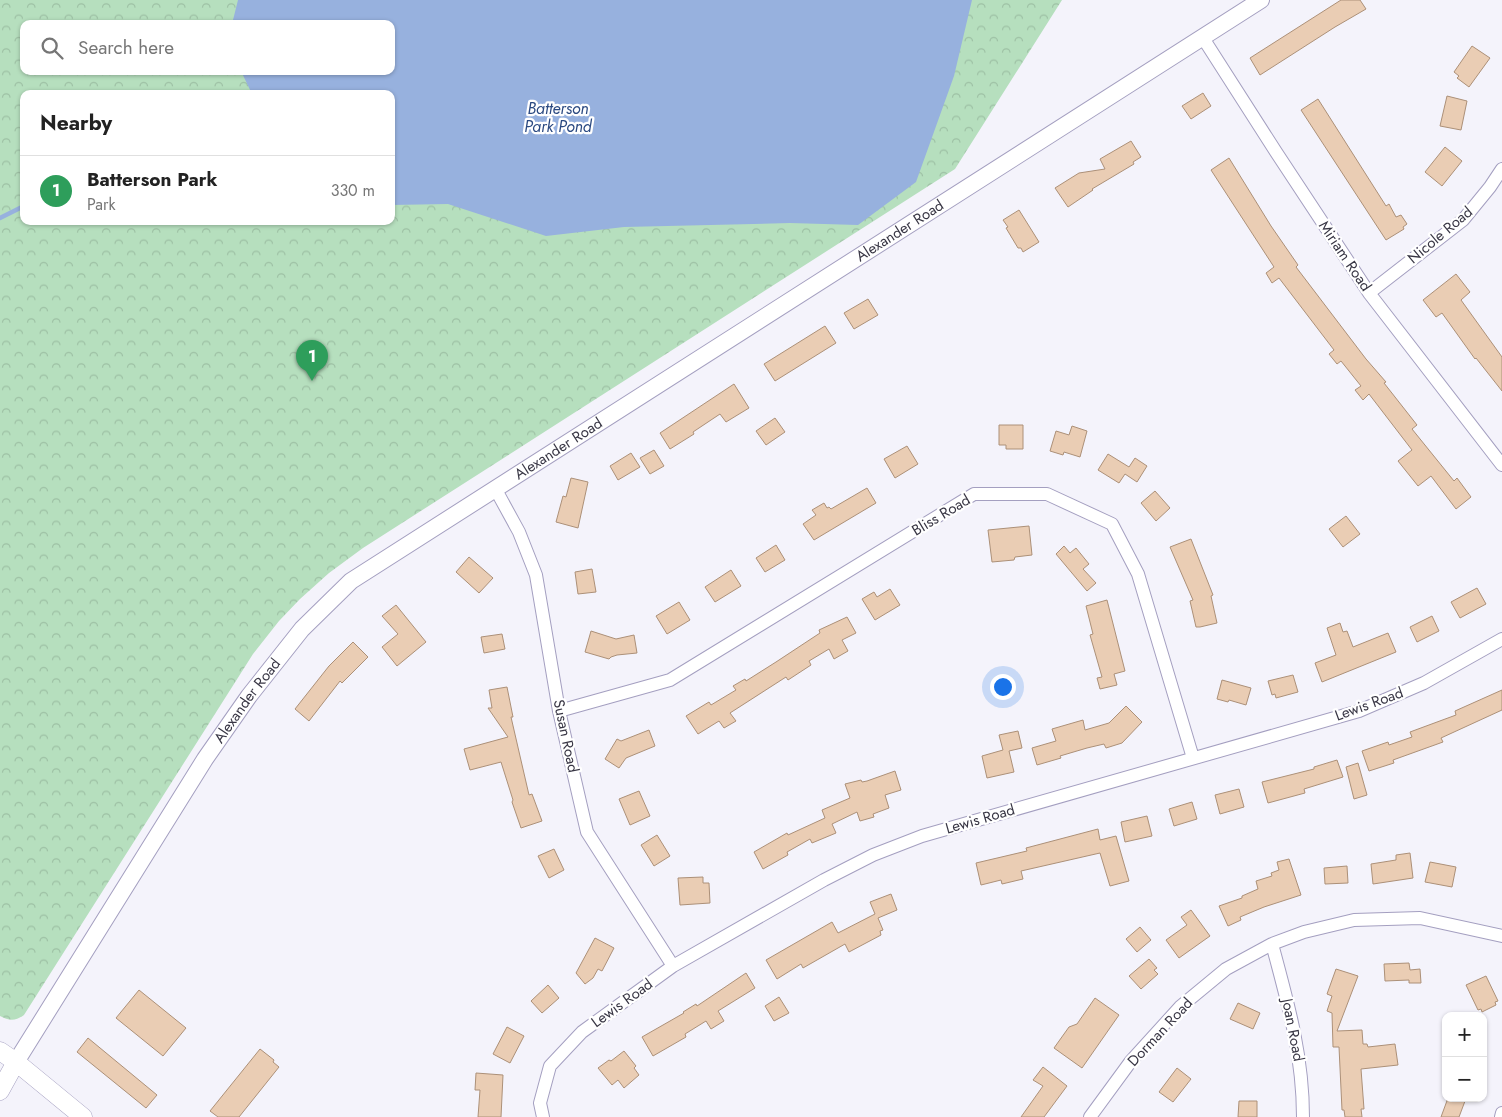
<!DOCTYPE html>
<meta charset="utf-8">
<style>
body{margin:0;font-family:Jost,sans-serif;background:#f2f2f2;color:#222}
.controls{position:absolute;right:15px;bottom:15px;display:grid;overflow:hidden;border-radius:10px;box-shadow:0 1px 4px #0004}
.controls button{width:45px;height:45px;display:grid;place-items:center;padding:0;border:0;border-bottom:1px solid #e0e0e0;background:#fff;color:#222;font:25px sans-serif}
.you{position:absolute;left:1002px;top:686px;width:18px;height:18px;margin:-12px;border:4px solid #fff;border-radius:50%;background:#1a73e8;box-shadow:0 0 0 8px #1a73e833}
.badge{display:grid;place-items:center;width:32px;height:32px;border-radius:50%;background:#0b8043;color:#fff;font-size:16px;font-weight:700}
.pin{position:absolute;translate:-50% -41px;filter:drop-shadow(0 1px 2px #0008)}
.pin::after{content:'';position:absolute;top:26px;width:18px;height:15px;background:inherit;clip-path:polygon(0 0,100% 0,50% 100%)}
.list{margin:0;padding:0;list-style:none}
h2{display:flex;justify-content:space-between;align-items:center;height:65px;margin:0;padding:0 20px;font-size:21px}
h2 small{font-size:16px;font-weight:400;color:#767676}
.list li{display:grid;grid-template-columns:32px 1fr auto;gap:15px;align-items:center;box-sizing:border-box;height:70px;padding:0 20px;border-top:1px solid #e0e0e0}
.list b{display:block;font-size:19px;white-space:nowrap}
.list p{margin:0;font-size:16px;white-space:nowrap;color:#767676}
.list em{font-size:16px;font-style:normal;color:#767676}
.icon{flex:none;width:28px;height:28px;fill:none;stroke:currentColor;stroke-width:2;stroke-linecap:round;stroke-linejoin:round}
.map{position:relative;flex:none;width:1502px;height:1117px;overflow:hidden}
.search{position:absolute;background:#fff;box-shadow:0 1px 4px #0004;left:20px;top:20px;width:375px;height:55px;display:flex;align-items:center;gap:12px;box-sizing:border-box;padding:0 18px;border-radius:10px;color:#767676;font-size:19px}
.panel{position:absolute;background:#fff;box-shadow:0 1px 4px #0004;left:20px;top:90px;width:375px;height:135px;border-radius:10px}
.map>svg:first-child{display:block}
.park{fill:url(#park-crowns);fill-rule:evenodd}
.water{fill:#97b1de}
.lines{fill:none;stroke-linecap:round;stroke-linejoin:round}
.stream{stroke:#97b1de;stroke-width:4.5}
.building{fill:#eacdb4;stroke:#ac9078}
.minor-casing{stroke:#a49fc0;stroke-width:14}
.tertiary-casing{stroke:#a49fc0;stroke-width:18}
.secondary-casing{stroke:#a49fc0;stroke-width:19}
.minor{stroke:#fff;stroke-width:12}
.tertiary{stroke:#fff;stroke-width:16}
.secondary{stroke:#fff;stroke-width:18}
.labels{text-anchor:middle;stroke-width:4.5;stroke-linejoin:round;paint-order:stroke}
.street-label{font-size:15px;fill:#383644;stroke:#fff}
.water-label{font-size:16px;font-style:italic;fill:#2a4981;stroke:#fff}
</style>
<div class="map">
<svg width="1502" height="1117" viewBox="0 0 1502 1117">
<defs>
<pattern id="park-crowns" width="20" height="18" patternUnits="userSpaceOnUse" patternTransform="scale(1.25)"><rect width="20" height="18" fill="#b6dfbe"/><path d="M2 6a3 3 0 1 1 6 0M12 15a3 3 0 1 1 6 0" fill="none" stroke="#9dc0a4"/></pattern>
</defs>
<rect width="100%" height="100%" fill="#f4f3fb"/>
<path class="park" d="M0 0H1062L955 169 363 548 329 573 300 599 279 621 253 654 24 1015C16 1021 9 1021 0 1016ZM24 24H391V71H24ZM24 94H391V221H24Z"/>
<path class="water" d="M238 0H972L954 76 916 182 858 225 790 223 624 227 546 236 448 204 391 205V94H252L241 71H391V24H232Z"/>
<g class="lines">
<path class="stream" d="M0 218 24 206"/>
</g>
<path class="building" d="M1341 0H1360L1366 9 1335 27 1260 75 1250 58Z
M1472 46 1490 58 1469 87 1457 78 1459 76 1454 72Z
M1203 93 1211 106 1191 119 1182 106Z
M1447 96 1467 101 1461 130 1440 126Z
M1318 99 1386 206 1389 204 1396 217 1401 215 1407 224 1403 227 1404 229 1386 240 1301 110Z
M1131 141 1141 157 1133 162 1134 164 1092 189 1093 190 1068 207 1055 188 1079 173 1105 169 1100 159Z
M1445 147 1462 161 1442 186 1425 172Z
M1229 158 1271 226 1298 265 1296 267 1366 359 1386 382 1384 383 1417 425 1412 429 1454 481 1457 478 1471 497 1456 509 1431 476 1418 486 1398 461 1412 450 1369 394 1363 400 1355 390 1361 386 1341 361 1337 364 1329 354 1334 350 1279 278 1272 283 1266 273 1274 267 1211 170Z
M1019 210 1039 242 1023 252 1021 248H1018L1006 228 1008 227 1003 220Z
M1456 274 1470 292 1461 300 1502 357V391L1476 358 1475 359 1442 313 1436 317 1423 300Z
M868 299 878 315 854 329 844 313Z
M825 326 836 343 775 381 764 364Z
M734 384 749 408 726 422 720 414 693 432 694 434 670 449 660 433Z
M775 418 785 432 766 445 756 431Z
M999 425H1023V449H1006V445H999Z
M1072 426 1087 431 1080 457 1064 452 1063 455 1050 451 1056 431 1069 435Z
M907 446 918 464 895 478 884 459Z
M654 450 664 466 650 474 640 458Z
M631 453 640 467 618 480 610 466Z
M1108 454 1129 467 1135 458 1147 466 1137 482 1125 474 1119 483 1098 470Z
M571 478 588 482 578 528 556 522 563 496 566 497Z
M867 488 876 503 814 540 803 524 816 515 812 510 824 503 827 508 829 507 831 509Z
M1155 491 1170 508 1156 521 1141 503Z
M1346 516 1360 534 1343 547 1329 529Z
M1029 526 1032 555 1015 557 1014 560 992 562 988 530Z
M1191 539 1213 595 1211 596 1217 623 1200 627H1196L1190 601 1193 600 1170 547Z
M776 545 785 560 765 572 756 558Z
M1064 546 1070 553 1076 548 1089 564 1083 569 1096 583 1087 591 1056 554Z
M469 557 493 578 479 593 456 572Z
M592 569 596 592 578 594 575 572Z
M731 570 741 586 715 602 705 587Z
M1477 588 1486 604 1460 618 1451 602Z
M890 589 900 605 875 620 862 599 874 592 877 597Z
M1107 600 1125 671 1114 674 1117 685 1100 689 1097 678 1102 677 1090 635 1093 634 1086 606Z
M679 602 690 620 667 634 656 616Z
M396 605 426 642 397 666 382 647 398 634 382 616Z
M1432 616 1439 631 1417 642 1410 627Z
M847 617 856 633 842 640 848 651 834 659 829 649 809 661 811 665 788 680 786 677 730 713 736 721 724 728 719 721 698 734 686 716 709 702 711 705 736 690 733 686 745 679 746 681 776 662 820 633 819 630Z
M1340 623 1343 632 1347 631 1353 647 1388 633 1396 652 1322 682 1315 663 1336 655 1327 628Z
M591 631 616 639 634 635 637 653 617 655 611 657 609 659 585 652Z
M502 634 505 649 484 653 481 637Z
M353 642 368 657 342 683 340 681 309 721 295 709 329 666Z
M1293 675 1298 692 1276 698 1275 694 1272 695 1268 681Z
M1222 680 1251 688 1246 705 1229 700 1228 702 1217 699Z
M507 687 513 717H511L529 795 532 794 542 821 521 828 512 802 513 800 501 762 470 770 464 749 508 737 488 708H492L489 690Z
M1502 690V710L1441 738 1443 742 1393 760 1394 763 1369 771 1362 751 1388 742 1389 745 1412 737 1410 732 1456 715 1455 711Z
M1126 706 1142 722 1122 743 1106 748 1104 744 1087 748 1060 756 1061 758 1037 765 1032 748 1056 741 1052 729 1083 720 1085 730 1109 723Z
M649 730 655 746 626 758 619 768 605 759 617 739 621 741Z
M1018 731 1022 748 1009 751 1014 772 987 778 982 756 1003 750 999 735Z
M1337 760 1343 777 1304 789 1305 793 1268 803 1262 782 1314 769V767Z
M1358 763 1367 795 1354 799 1346 767Z
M895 771 901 790 885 795 889 808 873 814 874 817 860 821 857 812 832 824 836 833 812 843 810 839 787 852 788 855 763 869 754 852 787 833 788 835 825 818 822 810 850 798 845 784 861 780 862 782 867 781Z
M1239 789 1244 807 1220 814 1215 795Z
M639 791 650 816 630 825 619 799Z
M1192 802 1197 819 1174 826 1169 809Z
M1147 816 1152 836 1125 842 1121 822Z
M1098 829 1100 840 1116 836 1129 881 1110 886 1100 853 1021 871 1023 879 1002 884 1001 880 981 885 976 863 1027 851 1026 848Z
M657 835 670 856 654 866 641 845Z
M554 849 564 870 549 878 538 856Z
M1410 853 1413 878 1373 884 1371 864 1396 860V855Z
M1289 859 1301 895 1264 907 1240 917 1241 920 1228 926 1219 906 1242 898V896L1258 889 1256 881 1272 876 1271 873 1279 870 1277 862Z
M1430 862 1456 867 1452 887 1425 882Z
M1347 866 1348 883 1325 884 1324 868Z
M703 877V883H709L710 903 680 905 678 878Z
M891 894 897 910 878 918 883 930 880 931 881 935 849 952 845 944 803 968 801 964 777 979 766 960 832 922 838 933 875 914 870 902Z
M1191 910 1210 936 1179 958 1166 940 1187 925 1181 917Z
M1140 927 1151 940 1137 952 1126 939Z
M595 938 614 948 602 971 598 969 593 978 585 984 576 973Z
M1149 959 1157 968 1154 970 1158 974 1141 989 1129 976Z
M1409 963 1410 970 1420 969 1421 983H1409V980L1385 981 1384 964Z
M1336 969 1358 976 1337 1031 1362 1030 1363 1044H1367L1368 1047 1395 1044 1398 1065 1361 1069 1364 1109H1361L1362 1117H1345L1344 1110H1342L1339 1047H1333L1332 1013 1327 1011 1332 996 1327 994Z
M746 973 755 988 718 1011 724 1021 711 1029 706 1021 685 1034 686 1037 653 1056 642 1037 684 1013 683 1012 696 1004 697 1006Z
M1486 976 1498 1001 1495 1002 1496 1005 1482 1012 1481 1009 1478 1010 1466 985Z
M548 985 559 998 542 1013 531 1001Z
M139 990 186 1028 163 1056 116 1018Z
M779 997 789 1013 774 1021 765 1006Z
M1095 998 1119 1015 1082 1068 1054 1048 1069 1027 1077 1024Z
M1238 1003 1260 1013 1253 1029 1230 1019Z
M507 1027 524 1036 510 1063 493 1054Z
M88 1038 157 1095 146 1108 77 1052Z
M260 1049 274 1060 273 1062 279 1067 239 1117H218L210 1111Z
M624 1051 636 1066 634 1068 639 1075 624 1088 618 1080 612 1085 598 1068 609 1060 611 1061Z
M1043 1067 1067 1086 1044 1117H1021L1043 1086 1033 1080Z
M1177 1068 1191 1079 1173 1102 1159 1092Z
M476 1073 503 1075 501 1117H478L480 1090H475Z
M1448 1098H1456L1465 1101 1459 1117H1441Z
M1239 1101H1257V1117H1238Z"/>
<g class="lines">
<g class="minor-casing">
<path id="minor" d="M1203 38 1276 152 1369 293 1502 465
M1369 293 1463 220 1490 187 1502 169
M496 490 519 532 536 575 559 711 587 832 673 966
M559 711 670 680 974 494H1047L1112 524 1138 574 1193 758
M1272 944C1288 1003 1303 1056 1303 1117
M543 1117 540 1103 550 1066 582 1032 673 966 824 880 873 855 922 836 1359 711 1424 683 1502 639
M1090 1117 1131 1061 1180 1007 1226 969 1272 944 1304 932 1354 920 1420 918 1502 936
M1501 1117 1502 1113"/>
</g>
<g class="tertiary-casing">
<g id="tertiary">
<path id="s1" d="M16 1062 205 759 249 696 302 629 351 581 1261 0"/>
</g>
</g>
<g class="secondary-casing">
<path id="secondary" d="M0 1051 16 1062 83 1117
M0 1091 16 1062"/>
</g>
<use href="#minor" class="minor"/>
<use href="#tertiary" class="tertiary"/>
<use href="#secondary" class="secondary"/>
</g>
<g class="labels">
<g class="street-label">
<text dy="5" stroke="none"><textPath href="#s1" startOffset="1239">Alexander Road</textPath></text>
<text transform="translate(1440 235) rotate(-40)" y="5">Nicole Road</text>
<text transform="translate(1345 256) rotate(56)" y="5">Miriam Road</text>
<text dy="5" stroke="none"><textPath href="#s1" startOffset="834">Alexander Road</textPath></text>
<text transform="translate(941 515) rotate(-31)" y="5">Bliss Road</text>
<text dy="5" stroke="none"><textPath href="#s1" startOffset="429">Alexander Road</textPath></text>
<text transform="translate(1369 704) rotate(-20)" y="5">Lewis Road</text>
<text transform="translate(566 736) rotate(78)" y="5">Susan Road</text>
<text transform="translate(980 819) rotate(-16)" y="5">Lewis Road</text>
<text transform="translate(622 1003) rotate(-36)" y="5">Lewis Road</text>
<text transform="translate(1293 1030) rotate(79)" y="5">Joan Road</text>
<text transform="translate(1160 1032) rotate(-47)" y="5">Dorman Road</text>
</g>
<g class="water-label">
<text x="558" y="114">Batterson<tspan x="558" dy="18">Park Pond</tspan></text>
</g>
</g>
</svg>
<div class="controls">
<button>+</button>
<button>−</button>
</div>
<div class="you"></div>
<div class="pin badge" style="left:312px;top:381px;background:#2e9e5b">1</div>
<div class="search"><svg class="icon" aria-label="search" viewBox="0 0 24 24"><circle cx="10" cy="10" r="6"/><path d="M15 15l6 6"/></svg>Search here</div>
<section class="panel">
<h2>Nearby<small></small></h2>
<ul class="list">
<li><span class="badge" style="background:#2e9e5b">1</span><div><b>Batterson Park</b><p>Park</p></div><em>330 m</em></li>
</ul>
</section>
</div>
